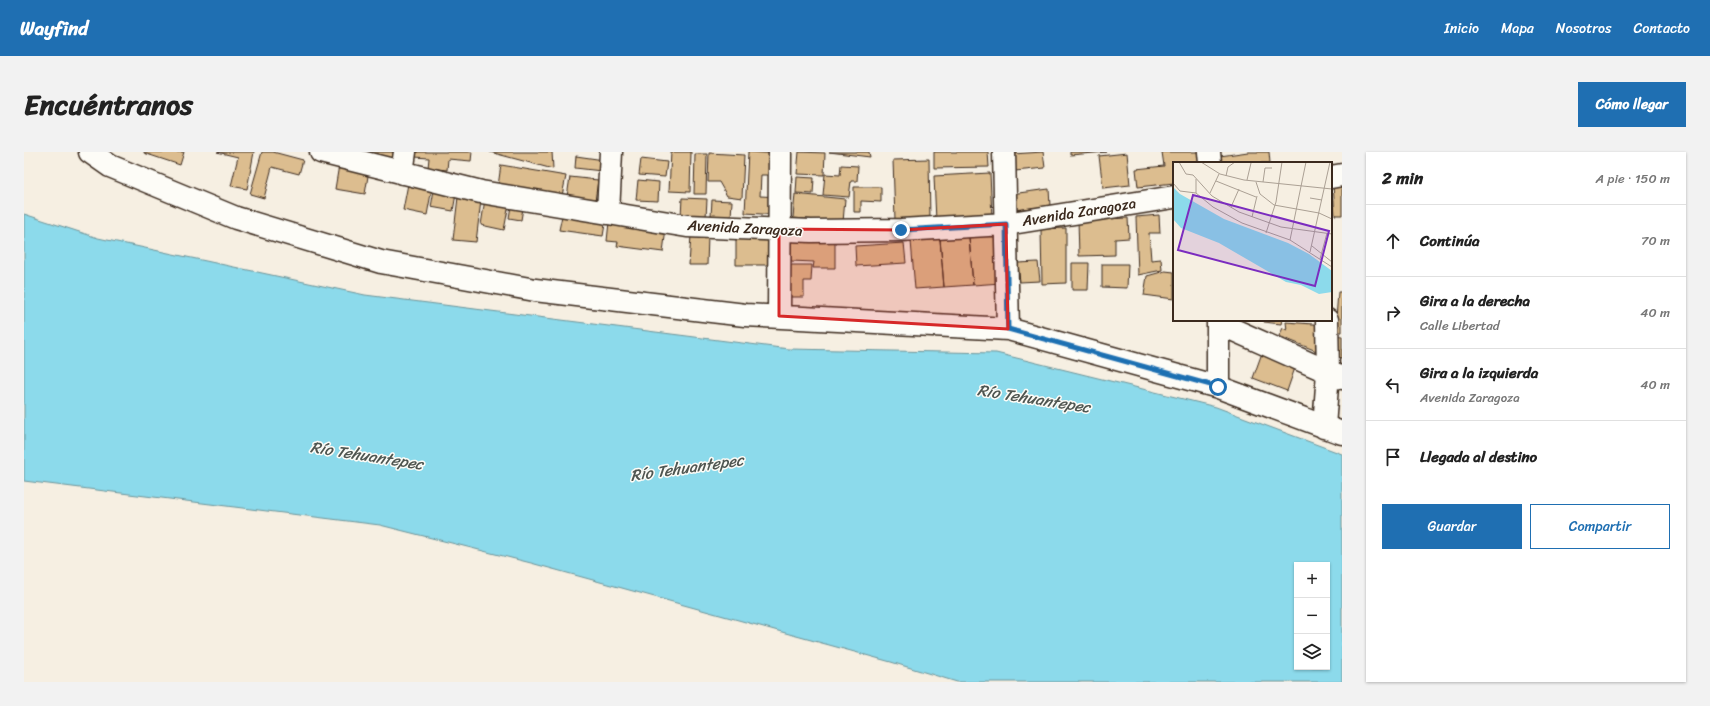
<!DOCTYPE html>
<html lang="es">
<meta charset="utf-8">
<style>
body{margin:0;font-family:Sriracha,sans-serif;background:#f2f2f2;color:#222}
.controls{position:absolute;right:12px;bottom:12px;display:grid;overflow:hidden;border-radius:0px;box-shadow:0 1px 3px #0004}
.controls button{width:36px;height:36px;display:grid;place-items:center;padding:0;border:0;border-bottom:1px solid #e0e0e0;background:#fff;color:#222;font:20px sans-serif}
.stop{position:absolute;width:12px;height:12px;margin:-9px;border:3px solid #1f6fb2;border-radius:50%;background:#fff}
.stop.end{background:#1f6fb2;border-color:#fff;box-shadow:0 1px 4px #0008}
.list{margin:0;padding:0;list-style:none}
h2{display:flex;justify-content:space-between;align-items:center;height:52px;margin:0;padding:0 16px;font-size:17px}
h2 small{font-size:13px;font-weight:400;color:#767676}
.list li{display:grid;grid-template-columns:26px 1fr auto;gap:12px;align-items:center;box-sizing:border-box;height:72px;padding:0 16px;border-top:1px solid #e0e0e0}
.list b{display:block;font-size:15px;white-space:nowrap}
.list p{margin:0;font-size:13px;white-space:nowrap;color:#767676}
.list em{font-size:13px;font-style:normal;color:#767676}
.actions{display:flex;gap:8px;padding:12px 16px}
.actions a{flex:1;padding:9px 0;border:1px solid #1f6fb2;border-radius:0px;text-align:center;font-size:14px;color:#1f6fb2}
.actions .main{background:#1f6fb2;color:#fff}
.icon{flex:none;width:22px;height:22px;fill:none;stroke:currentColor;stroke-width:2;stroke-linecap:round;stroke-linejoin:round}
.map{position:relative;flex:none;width:1318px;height:530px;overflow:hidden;border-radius:0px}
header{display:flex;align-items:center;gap:24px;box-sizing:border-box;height:56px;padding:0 20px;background:#1f6fb2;color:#fff}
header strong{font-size:19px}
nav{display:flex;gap:22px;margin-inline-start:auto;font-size:14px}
.intro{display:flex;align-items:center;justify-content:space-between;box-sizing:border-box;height:96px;padding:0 24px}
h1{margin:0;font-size:28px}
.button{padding:10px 18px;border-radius:0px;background:#1f6fb2;color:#fff;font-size:14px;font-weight:700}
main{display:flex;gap:24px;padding:0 24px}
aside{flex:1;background:#fff;border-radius:0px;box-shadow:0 1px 3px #0004}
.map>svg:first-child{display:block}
.water{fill:#8cdaeb;stroke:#6c9499;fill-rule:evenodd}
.building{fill:#dcbd8f;stroke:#3b2a1e}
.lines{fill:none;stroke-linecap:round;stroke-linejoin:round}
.street-casing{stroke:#3b2a1e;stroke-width:25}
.street{stroke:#fdfcf7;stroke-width:22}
.route{stroke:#1f6fb2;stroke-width:5}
.marked{fill:#d62828;fill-opacity:0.2;stroke:#d62828;stroke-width:3;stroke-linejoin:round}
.labels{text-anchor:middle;stroke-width:3;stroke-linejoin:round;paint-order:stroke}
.street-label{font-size:15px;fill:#3b2a1e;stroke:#fdfcf7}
.water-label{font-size:16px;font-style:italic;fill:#4f5651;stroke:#fdfcf7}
.inset-road{fill:none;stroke:#aba094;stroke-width:1}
.view{fill:#7b2cbf;fill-opacity:0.15;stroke:#7b2cbf;stroke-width:2}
.inset-edge{fill:none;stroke:#3b2a1e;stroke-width:2}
</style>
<header>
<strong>Wayfind</strong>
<nav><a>Inicio</a><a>Mapa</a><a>Nosotros</a><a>Contacto</a></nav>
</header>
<div class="intro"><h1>Encuéntranos</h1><a class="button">Cómo llegar</a></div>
<main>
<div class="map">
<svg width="1318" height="530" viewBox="0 0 1318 530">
<rect width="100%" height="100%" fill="#f6efe2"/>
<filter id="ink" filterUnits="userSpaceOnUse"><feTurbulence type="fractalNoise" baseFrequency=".025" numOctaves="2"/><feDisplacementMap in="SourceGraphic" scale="8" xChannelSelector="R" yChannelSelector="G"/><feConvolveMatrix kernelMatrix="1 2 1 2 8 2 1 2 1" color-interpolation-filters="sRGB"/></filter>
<g filter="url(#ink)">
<path class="water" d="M0 62 74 86 341 143 765 197 972 201 1192 255 1318 302V530H933L867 510 507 411 356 373 0 329ZM1273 413H1303V515H1273Z"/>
<path class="building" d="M120 0H160L156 13 120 1Z
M193 0H230L223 37 207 34 214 5Z
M238 0H249L279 8 275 22 248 15 240 46 226 42Z
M337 0H376L375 8 337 3Z
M391 0H448L447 9 424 7 423 18 404 16 405 6 391 5Z
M466 0H528L529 17Z
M647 0H667L666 40 645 39Z
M724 0 756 2 755 23H737L736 44 756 45 755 63 721 61Z
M775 0 801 1 800 23 773 22Z
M805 0H845L846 5Z
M910 0H964L965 15 910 16Z
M1019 0 1021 16 991 19 989 2Z
M1046 0H1082L1046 3Z
M1138 0H1180L1181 11H1150V31L1114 35 1112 17 1140 14Z
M1224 0H1245L1246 11H1197L1196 4Z
M685 1 720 3 718 46 703 44 695 30H684Z
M1103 1 1106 33 1079 36 1075 4Z
M671 2H683L682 42H670Z
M552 4 580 8 578 19 551 16Z
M617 7 643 10 641 25 615 23Z
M905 7 906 68H871L869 8Z
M315 13 345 18 341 42 311 37Z
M477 13 542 24 538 44 474 34Z
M817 13 834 14 833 29H827L825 45 799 43 801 22 816 23Z
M966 21 968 67 912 69 910 24Z
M546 25 574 28 571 49 543 45Z
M773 25 790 26 789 42 772 41Z
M614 28 635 30 634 49 612 48Z
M384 32 408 36 403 63 379 58Z
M1318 32V63H1311L1309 33Z
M830 35H857V50L837 49V60H830Z
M1025 37 1026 54 989 58 987 42Z
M410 38 432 42 429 59 407 55Z
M771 42 821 47 819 70 769 66Z
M434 45 457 48 452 90 429 88Z
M658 46 683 47 682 65 657 64Z
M461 47 485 52 480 78 457 73Z
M688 48 708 49 707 65 687 64Z
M487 54 499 56 497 68 485 66Z
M1135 63 1136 81H1125L1127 108 1137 107 1138 118 1114 123 1112 65Z
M538 64 581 72 579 84 535 78Z
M1104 66 1105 86 1091 87V103L1055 104 1054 68Z
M585 70 642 77 639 100 593 94 594 90 583 89Z
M1042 76V131L1018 132 1017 77Z
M974 82 977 131 949 133 945 85Z
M667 83 684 84 683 113H665Z
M945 85 949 133 920 135 916 87Z
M712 87H748V113H712Z
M916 87 920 135 891 137 887 89Z
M767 89 811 90V116H789L790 110 767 109Z
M880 91 882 111 832 114 831 94Z
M1014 110 1016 129 996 130 994 111Z
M1048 111H1065L1064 138H1048Z
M1078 112H1104L1103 136 1078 135Z
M766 113H788L787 129H780V145H765Z
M1141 119 1150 120V147L1120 143 1123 124Z
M1314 140H1318V180H1311Z
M1240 168H1258L1257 172 1240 170Z
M1262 170 1302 173 1300 202 1255 184 1259 176 1263 178Z
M1312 183 1318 184V206L1310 205Z
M1238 201 1272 213 1263 239 1229 226Z"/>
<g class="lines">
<g class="street-casing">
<path id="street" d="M66 0 86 14 212 66 357 110 511 138 721 163 984 177 1194 235 1318 281
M297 0 457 40 663 74 787 79 877 78 982 72 1150 45
M980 0 984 177
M1185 0 1186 11
M378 21 381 0
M1307 25 1318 23
M584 61 587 0
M755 164 756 0
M1194 171 1318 226
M1194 235V168
M1300 275 1304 220 1303 168"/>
</g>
<use href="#street" class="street"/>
</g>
</g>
<g class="lines" filter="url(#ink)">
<path class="route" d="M877 78 982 72 984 177 1194 235"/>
</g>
<path class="marked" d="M982 72 984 177 755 164V77L877 78Z"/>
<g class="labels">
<g class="street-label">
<text transform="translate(1055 60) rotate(-9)" y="5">Avenida Zaragoza</text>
<text transform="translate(721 76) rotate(3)" y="5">Avenida Zaragoza</text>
</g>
<g class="water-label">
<text transform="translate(1010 246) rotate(9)" y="6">Río Tehuantepec</text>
<text transform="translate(343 303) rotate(9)" y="6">Río Tehuantepec</text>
<text transform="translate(663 315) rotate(-8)" y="6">Río Tehuantepec</text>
</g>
</g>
<g transform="translate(1149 10)">
<rect width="159" height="159" fill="#f6efe2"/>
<path d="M0 25 7 32 51 57 115 81 136 92 159 109V130L146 132 128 123 113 120 46 81 8 66 0 57Z" fill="#8cdaeb"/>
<path class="inset-road" d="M6 0 13 12 20 13 39 34 66 50 108 65 159 72M28 0 47 12 71 18 159 27M68 0H81M53 14 55 5 62 0M23 17V31L40 45 69 61 117 78 159 105M74 18 78 1M43 19 83 35M83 20 87 32 101 43 146 51 159 57M90 20 92 6H99M0 21 7 29 23 31M37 31 46 12M137 36 149 38M58 45 66 27M79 55 84 34M93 71 103 40 109 0M117 78 133 0M139 84 159 100M137 90 157 0M147 97 154 71"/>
<path class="view" d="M20 33 156 69 142 124 5 88Z"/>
<rect width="159" height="159" class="inset-edge"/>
</g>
</svg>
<div class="controls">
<button>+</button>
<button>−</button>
<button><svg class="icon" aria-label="layers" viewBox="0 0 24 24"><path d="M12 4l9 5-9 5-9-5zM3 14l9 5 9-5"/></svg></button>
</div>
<div class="stop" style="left:1194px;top:235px"></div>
<div class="stop end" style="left:877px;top:78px"></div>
</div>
<aside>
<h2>2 min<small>A pie · 150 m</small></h2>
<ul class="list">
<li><svg class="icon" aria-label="ahead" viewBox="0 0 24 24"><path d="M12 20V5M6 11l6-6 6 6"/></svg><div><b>Continúa</b></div><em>70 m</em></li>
<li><svg class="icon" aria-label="right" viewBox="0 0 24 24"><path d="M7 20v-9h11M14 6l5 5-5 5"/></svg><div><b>Gira a la derecha</b><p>Calle Libertad</p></div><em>40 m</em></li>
<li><svg class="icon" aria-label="left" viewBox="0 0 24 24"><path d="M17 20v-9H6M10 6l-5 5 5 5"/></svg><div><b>Gira a la izquierda</b><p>Avenida Zaragoza</p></div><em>40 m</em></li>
<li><svg class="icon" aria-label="arrive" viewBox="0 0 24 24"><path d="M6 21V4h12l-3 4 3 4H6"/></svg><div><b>Llegada al destino</b></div></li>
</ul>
<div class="actions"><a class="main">Guardar</a><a>Compartir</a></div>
</aside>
</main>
